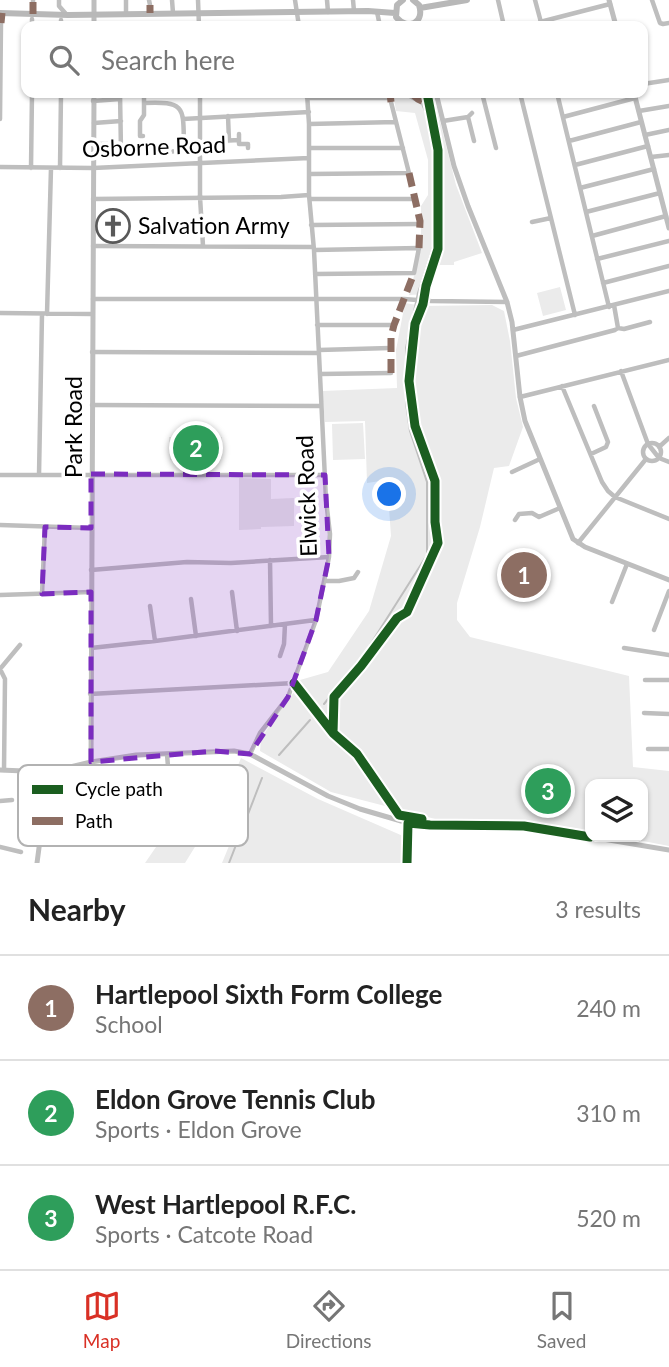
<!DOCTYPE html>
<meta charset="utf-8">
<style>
body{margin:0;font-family:Lato,sans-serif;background:#f2f2f2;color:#222}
.controls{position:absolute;right:21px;bottom:21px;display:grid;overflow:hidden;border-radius:14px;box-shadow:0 2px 5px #0004}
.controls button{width:63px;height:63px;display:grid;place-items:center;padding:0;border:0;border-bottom:2px solid #e0e0e0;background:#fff;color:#222;font:35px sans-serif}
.you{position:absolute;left:390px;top:495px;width:24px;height:24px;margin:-18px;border:5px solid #fff;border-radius:50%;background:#1a73e8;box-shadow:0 0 0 10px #1a73e833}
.badge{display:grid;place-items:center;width:46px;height:46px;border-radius:50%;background:#d93025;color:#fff;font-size:23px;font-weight:700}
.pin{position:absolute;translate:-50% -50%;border:4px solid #fff;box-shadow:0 2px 7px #0006}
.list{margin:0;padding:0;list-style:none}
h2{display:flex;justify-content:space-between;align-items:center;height:91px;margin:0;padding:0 28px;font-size:30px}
h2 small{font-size:23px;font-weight:400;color:#767676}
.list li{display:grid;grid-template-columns:46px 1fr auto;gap:21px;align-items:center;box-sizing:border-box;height:105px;padding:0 28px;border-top:2px solid #e0e0e0}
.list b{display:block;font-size:26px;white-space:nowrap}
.list p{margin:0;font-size:23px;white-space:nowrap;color:#767676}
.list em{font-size:23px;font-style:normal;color:#767676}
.icon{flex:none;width:38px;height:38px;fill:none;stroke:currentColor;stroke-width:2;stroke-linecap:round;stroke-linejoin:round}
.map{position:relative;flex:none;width:669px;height:863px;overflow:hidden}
.search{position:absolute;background:#fff;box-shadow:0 2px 5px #0004;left:21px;right:21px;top:21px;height:77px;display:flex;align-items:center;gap:18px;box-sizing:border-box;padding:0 24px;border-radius:14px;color:#767676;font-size:26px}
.sheet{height:406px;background:#fff}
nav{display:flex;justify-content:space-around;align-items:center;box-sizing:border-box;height:98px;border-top:2px solid #e0e0e0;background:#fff;font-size:19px;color:#767676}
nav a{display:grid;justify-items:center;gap:4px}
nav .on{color:#d93025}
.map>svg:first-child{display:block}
.green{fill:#ebebeb}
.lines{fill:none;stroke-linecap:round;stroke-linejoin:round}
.stream{stroke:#bebebe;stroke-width:2}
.minor{stroke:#bebebe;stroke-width:4.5}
.tertiary{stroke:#bebebe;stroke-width:5}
.secondary{stroke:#b8b8b8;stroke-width:6}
.quiet{stroke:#8d6e63;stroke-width:7;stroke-dasharray:14 7;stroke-linecap:butt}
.cycleway-casing{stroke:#fff;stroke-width:13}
.cycleway{stroke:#1b5e20;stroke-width:9}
.marked{fill:#7b2cbf;fill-opacity:0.2;stroke:#7b2cbf;stroke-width:5;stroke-dasharray:14 9;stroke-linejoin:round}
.labels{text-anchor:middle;stroke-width:7;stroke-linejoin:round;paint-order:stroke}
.street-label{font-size:23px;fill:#000;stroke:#fff}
.poi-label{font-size:23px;fill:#000;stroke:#fff;text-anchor:start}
.key{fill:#fff;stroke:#b2b2b2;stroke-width:2}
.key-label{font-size:19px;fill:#000}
</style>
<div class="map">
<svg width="669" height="863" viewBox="0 0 669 863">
<rect width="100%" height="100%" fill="#fff"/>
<path class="green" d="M393 93H433L456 185 482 253 454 262V265H436L432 282 431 294 409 295 421 249V206L428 195V160L415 113 396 111Z
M560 287 566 310 543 316 537 293Z
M405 303 423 306 492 305 504 311 510 341 516 398 523 427 509 466 494 468 480 527 457 603V620L470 637 629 676 633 767 669 771V846L622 837H643V784H590V831L568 827 439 820 331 792 260 751 261 739 278 712 295 691 300 680 328 672 369 611 391 536 387 480 367 483 365 421 325 422 322 391 397 388 396 350Z
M363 423 365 459 333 460 332 424Z
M169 437H222V458H194L193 461 170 460Z
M239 478 271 479V499L294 498V526L261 527V529L239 530Z
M241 758 318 799 403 836V863H222L231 841 210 834Z
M165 834 198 842 185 863H145Z"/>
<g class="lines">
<path class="stream" d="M324 704 365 653 427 555V482L410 431 406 403V348L418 293 434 244 437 197 435 157 429 120 422 104 402 93
M279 755 310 720
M229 863 262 778"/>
<path class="minor" d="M59 0V6L66 14
M126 0V14
M149 0 150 5
M172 0 173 13
M198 0 199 26
M295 0 299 26
M327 0 328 12
M353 0 354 11
M498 0 504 26
M535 0 542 26
M652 0 660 23 663 24 669 23
M33 2V0
M377 12 380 26
M540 22 610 4
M32 26V19
M61 26V20
M643 84 669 80
M120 93 121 151
M144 93V103
M200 93V197L203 246
M482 93 496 148
M520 93 575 315
M557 93 609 307
M307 98H391
M93 101 120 99
M639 111 669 106
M228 116 229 141
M468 117 474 141
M563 117 635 98
M0 119 1 23
M183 119 309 112
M443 121 468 117 472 113
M94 123 121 121
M309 124 396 122
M239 134V144H248V148
M645 135 669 130
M219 141 239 140
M569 141 641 122
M93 144H121
M309 148H403
M118 154 182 151 184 147C183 108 187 101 144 103V115L140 121V136H143
M651 157 669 155
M575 165 648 146
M0 167 93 168 309 158
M31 168 32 93
M60 168 61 93
M309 174 409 173 391 102
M580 188 654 169
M93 199 281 197 309 195
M310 199H416
M586 212 660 193
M532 222 551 218
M311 225 420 224
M592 236 666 216
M93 246 313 247
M314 250 419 248 414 273 315 274
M597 259 669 241
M603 283 669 266
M93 299H404L431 301 507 302
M614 305 618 328
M0 313 92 314
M47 314 51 168
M317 325H394
M513 330 669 291
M319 350 390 348
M92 352 319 353
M516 356 615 330 618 328 624 329 650 322
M621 371 648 444 659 458 669 462
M320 374 391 373
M562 386 602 482 608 491 615 497 669 519
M520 397 669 360
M92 405 321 406
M643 452a9 9 0 1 1 18 0a9 9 0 1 1-18 0Z
M659 447 669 438
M591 454 606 447 608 442 594 406
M512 472 540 459
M0 475H325
M39 475 42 314
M515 520 519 514 532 513 539 517 560 508
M0 525 91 528
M578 543 646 459
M270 560 271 626
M91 570 187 562 231 563 329 557
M325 581H339L354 578 358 572
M232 592 237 631
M42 594 45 527
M0 595 91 592
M191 599 196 636
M612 602 627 564
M150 606 155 641
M654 630 669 591
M91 648 155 641 315 620
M624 648 669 655
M280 656 284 644 285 624
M0 669 5 679 4 770
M0 669 20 645
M645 680H669
M90 694 294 683
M644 713 669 714
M648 749H669
M250 754 260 733 288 697 316 620 329 557 330 534 326 500 314 250 309 195V124L307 93
M169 779 203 788 205 783
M161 799 169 779 167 754
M0 801 12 800
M0 847 21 852
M407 863 408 823"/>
<path class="tertiary" d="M609 0 616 26
M94 26V0
M436 93 454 166 468 206 507 302 512 322 520 397 525 421 573 539 585 547 669 580
M634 93 669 228
M91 762 94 93
M0 770 49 772 91 762 136 755 234 751 250 754 328 796 360 809 408 823 430 825 524 826 590 837
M591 837 669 850
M37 863 49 772"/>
<path class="secondary" d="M403 0 397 5 396 17C408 31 425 23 419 5L413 0
M420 8 467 0
M0 13 68 15 368 11 395 13"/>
<path class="quiet" d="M150 5V13
M33 14V2
M1 23 2 13
M390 93 391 102
M411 93 418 99 428 104
M409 173 420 221 419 248
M391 373V337L394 325 414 273"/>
<g class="cycleway-casing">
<path id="cycleway" d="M294 683 333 733 357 754 399 815 422 819
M333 733 334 697 361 666 397 618 407 612 438 543 435 522V481L415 426 409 381 415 324 423 304 426 286 438 249V150L427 93
M407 863 408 823 430 825 524 826 590 837"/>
</g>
<use href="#cycleway" class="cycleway"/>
</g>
<path class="marked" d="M91 474 325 475 329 557 316 620 288 697 250 754 214 751 91 762V592L42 594 45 527 91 528Z"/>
<defs>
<g id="church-ring" transform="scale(1.75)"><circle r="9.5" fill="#fff" stroke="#595959" stroke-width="1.5"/><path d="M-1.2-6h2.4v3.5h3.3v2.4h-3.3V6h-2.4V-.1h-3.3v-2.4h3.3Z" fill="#595959"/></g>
</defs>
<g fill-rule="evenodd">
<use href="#church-ring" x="113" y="226"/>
</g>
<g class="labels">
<g class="street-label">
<text transform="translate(154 147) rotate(-2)" y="8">Osborne Road</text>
<text transform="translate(74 427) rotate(-90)" y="8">Park Road</text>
<text transform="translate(307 496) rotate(-92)" y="8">Elwick Road</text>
</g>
<g class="poi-label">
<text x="138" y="234">Salvation Army</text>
</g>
</g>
<rect x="18" y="765" width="230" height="81" rx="10" class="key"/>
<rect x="32" y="785" width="31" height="9" fill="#1b5e20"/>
<rect x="32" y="817" width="31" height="8" fill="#8d6e63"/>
<g class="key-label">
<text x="75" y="796">Cycle path</text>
<text x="75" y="828">Path</text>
</g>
</svg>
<div class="controls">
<button><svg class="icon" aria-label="layers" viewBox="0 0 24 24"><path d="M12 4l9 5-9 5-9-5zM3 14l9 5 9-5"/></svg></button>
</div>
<div class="you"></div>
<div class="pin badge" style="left:524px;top:575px;background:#8d6e63">1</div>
<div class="pin badge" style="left:196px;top:448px;background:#2e9e5b">2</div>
<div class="pin badge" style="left:548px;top:791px;background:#2e9e5b">3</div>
<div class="search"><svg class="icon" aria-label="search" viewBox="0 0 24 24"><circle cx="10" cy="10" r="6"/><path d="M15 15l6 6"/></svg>Search here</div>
</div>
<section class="sheet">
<h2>Nearby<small>3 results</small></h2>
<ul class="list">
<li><span class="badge" style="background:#8d6e63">1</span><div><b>Hartlepool Sixth Form College</b><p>School</p></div><em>240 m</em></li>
<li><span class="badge" style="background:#2e9e5b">2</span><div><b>Eldon Grove Tennis Club</b><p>Sports · Eldon Grove</p></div><em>310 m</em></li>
<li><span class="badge" style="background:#2e9e5b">3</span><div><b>West Hartlepool R.F.C.</b><p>Sports · Catcote Road</p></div><em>520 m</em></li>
</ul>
</section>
<nav>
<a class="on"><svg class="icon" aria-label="map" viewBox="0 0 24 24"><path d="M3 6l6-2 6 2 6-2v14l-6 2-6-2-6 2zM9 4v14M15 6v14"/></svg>Map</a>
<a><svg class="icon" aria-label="directions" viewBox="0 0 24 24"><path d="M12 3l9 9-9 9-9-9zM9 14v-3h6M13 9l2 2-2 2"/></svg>Directions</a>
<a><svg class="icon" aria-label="saved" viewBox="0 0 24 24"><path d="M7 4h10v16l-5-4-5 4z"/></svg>Saved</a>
</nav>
